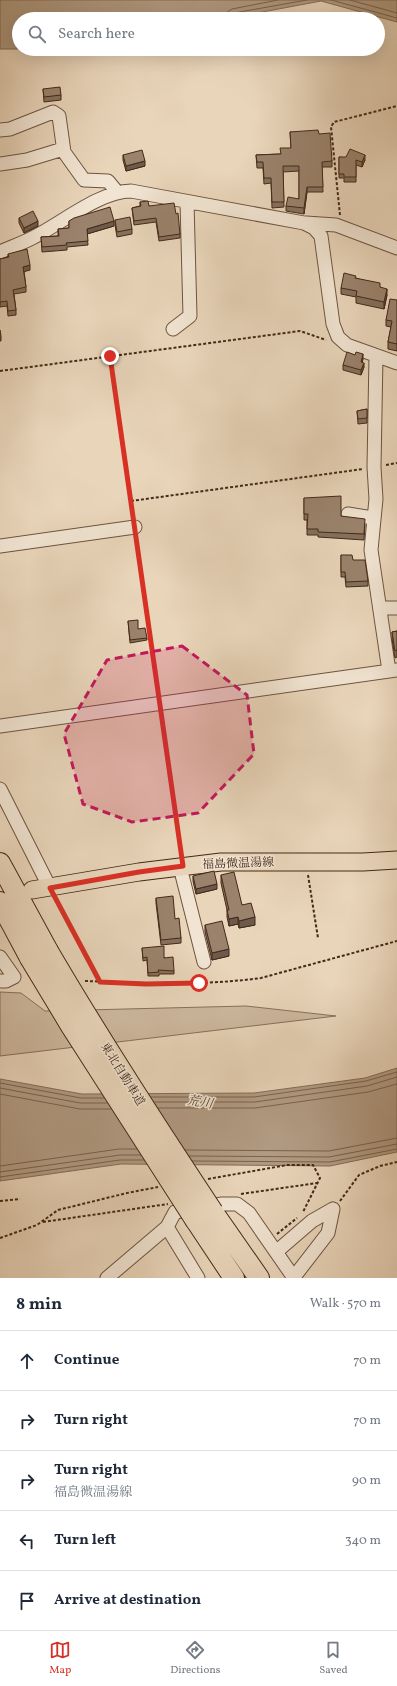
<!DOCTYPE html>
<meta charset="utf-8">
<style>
body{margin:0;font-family:Vollkorn,"Noto Serif JP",serif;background:#f2f2f3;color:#1f2937}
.stop{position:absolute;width:12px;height:12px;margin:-9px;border:3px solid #d93025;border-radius:50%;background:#fff}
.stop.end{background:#d93025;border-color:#fff;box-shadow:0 1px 4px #0008}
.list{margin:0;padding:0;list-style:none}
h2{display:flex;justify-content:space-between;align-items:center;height:52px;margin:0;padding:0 16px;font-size:17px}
h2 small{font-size:13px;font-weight:400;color:#747a83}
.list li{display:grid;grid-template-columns:26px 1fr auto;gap:12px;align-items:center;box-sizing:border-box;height:60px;padding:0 16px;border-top:1px solid #e0e1e3}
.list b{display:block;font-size:15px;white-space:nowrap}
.list p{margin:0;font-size:13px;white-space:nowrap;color:#747a83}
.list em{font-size:13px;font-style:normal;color:#747a83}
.icon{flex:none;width:22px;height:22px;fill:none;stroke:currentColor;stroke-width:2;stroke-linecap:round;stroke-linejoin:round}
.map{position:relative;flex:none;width:397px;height:1278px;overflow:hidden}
.search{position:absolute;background:#fff;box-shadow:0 4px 16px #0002;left:12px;right:12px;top:12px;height:44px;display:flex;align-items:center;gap:10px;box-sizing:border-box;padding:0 14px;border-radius:22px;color:#747a83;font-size:15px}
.sheet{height:352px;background:#fff}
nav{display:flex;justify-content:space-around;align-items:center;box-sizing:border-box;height:56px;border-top:1px solid #e0e1e3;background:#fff;font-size:11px;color:#747a83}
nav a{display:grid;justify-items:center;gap:2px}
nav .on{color:#d93025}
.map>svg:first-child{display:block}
.green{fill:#cdb89e;stroke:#88705a}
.water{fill:#b19b83;stroke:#856d58}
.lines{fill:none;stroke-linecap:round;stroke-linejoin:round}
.shore{stroke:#7a624d;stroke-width:1}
.minor-casing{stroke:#6d5440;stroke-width:15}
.major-casing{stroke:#442917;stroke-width:19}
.highway-casing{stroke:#442917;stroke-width:22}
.path{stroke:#442917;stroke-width:2;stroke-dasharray:3 2;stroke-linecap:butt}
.minor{stroke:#f1e4d2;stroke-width:13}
.major{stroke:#e9d5ba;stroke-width:17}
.highway{stroke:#e9d5ba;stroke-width:20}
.highway-bridge-casing{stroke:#442917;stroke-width:22;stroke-linecap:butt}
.highway-bridge{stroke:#e9d5ba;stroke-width:20}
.wall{fill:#84705d;stroke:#442917}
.shaded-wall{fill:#6c5b4c;stroke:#442917}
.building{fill:#9a826c;stroke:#442917}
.route{stroke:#d93025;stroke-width:5}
.marked{fill:#c2185b;fill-opacity:0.2;stroke:#c2185b;stroke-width:3;stroke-dasharray:8 5;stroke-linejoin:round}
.labels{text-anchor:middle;stroke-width:3;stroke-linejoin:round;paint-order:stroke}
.street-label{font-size:12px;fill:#442917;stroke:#f1e4d2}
.water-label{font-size:13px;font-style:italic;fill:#5f4632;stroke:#f1e4d2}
</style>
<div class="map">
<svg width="397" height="1278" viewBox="0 0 397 1278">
<rect width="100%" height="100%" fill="#e9d5ba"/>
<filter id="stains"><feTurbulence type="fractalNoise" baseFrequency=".005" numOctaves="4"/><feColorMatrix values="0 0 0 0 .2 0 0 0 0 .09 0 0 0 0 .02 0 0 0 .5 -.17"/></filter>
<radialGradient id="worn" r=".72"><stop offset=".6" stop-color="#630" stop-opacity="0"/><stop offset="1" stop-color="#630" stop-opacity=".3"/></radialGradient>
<path class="green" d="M0 992 21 993 45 1011 246 1006 336 1016 0 1056Z"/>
<path class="water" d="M0 0H397V22L321 1 225 19H19V49H78H0Z
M397 1068V1152L330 1166 121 1164 0 1181V1079L82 1094 254 1093 365 1078Z"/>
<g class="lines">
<path class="shore" d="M331 0 397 18
M350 0 397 13
M225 19 226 13 232 9 278 0
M230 19 231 15 234 13 307 0
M0 1083 81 1098H104
M0 1088 80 1103H107
M0 1094 80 1109H111
M151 1097H254L366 1081 397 1072
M154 1102H255L367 1086 397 1077
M158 1108H255L368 1092 397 1084
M185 1150 329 1151 397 1138
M189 1156 329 1157 397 1144
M192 1161 330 1162 397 1149
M0 1166 119 1149H137
M0 1172 120 1155H141
M0 1177 120 1160H144"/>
<g class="minor-casing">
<path id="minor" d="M0 130 10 129 53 112 59 116 64 152 84 180 108 181 117 192
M0 164 27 160 63 149
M306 223 336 225 397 248
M0 252C11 247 23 243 34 237 62 223 100 191 131 191L304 223 314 228 321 236 333 324 338 337 347 345 397 363
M173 329 190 316 187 202
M376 356 374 467 376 499 371 550 389 671
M348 514 373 518
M0 546 135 527
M380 608H397
M0 726 397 670
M0 789 50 888
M180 867 204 962
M0 957 14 977 6 981H0
M167 1227 175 1212 222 1204H237L249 1213 294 1278
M276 1252 312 1221 333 1209
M294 1277 328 1233 333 1209
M107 1278 167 1227 198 1278"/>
</g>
<g class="major-casing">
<path id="major" d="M32 890 139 872 221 862H363L397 860"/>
</g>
<g class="highway-casing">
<path id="highway" d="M0 863 48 951
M0 902 30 958
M213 1212 259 1278
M196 1221 234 1278"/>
</g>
<path class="path" d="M340 215 331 127 334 122 397 106
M110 356 133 517
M0 371 300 331 326 340
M386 465 397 463
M131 501 363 469
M136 537 159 693
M162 715 181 853
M308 875 318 938
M57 900 100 982
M85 981C143 983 202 986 261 978L397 941
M208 1179 287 1165H313L320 1178 303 1212
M241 1194 317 1183
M0 1201 20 1199
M340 1201 359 1175 380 1166 397 1162
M43 1222 168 1204
M277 1234 297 1218
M0 1238 37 1225 58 1210 127 1193 158 1187"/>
<use href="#minor" class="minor"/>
<use href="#major" class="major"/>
<use href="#highway" class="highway"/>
<g class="highway-bridge-casing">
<path id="highway-bridge" d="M48 951C100 1040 156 1126 213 1212
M30 958 71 1026 196 1221"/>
</g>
<use href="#highway-bridge" class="highway-bridge"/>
</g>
<path class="wall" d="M43 89 61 95V100L44 102Z
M290 132 319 134 332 161V167H322L323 192H307L304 214 286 211V206L299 199V171L283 172 284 207 272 208 271 183 264 184 263 168H257L256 155 280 154 291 148Z
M123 155 145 166 126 171 123 160Z
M339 157 365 160 362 167 356 165V182H344V178H339Z
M140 202 149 206 176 214 180 234V238L159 241 156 222 134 225 132 208 140 206Z
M19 218 38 226 24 233 19 223Z
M115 220 132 229V234L117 237 115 225Z
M69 221 114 226 87 234 88 245 67 247V250L42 252 41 237 58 236V229L69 228Z
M8 254 30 270 24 271 26 287V292L14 294 16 310V315L8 316 7 306 0 307V259L8 257Z
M356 278 380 287 387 295 384 309 356 303V297L341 294V288Z
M397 300V351L388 349V342L391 327 386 326V320Z
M0 330 1 336V341H0Z
M355 355 363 359 362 362 364 367 361 375 343 370V365Z
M367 409V423L358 424 357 411Z
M304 498 341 516 365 525 364 540 318 537V535H307V520H304Z
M341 555 353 560 368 581V586L346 587 345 577H341Z
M128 621 138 629 147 638V640L130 643Z
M397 631V657L395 658 392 639V632Z
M221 875 242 905 255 925 239 928 238 924 229 926 227 917V910L221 883Z
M193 876 217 889 196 894 193 881Z
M156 898 175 919 181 938V943L161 945 156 903Z
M205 925 229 956 212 960 205 932Z
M142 948 164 957 174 971V974H159V976H148L147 960 143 961Z"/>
<path class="shaded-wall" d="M365 155V160L362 167V162Z
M145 161V166L126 171V166Z
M307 187V192L304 214V208Z
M38 221V226L24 233V228Z
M114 221V226L87 234V229Z
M30 265V270L23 272V267Z
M387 289V295L384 309V302Z
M363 354V359L361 367V362Z
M364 363V367L361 375V370Z
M217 884V889L196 894V889Z
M238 917V924L229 926V919Z
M255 917V925L239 928V921Z
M229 949V956L212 960V953Z"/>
<path class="building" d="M60 87 61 95 44 97 43 89Z
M318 130 319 134 330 133 332 161 322 162 323 187H307L304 208 286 206 288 197 299 199V166H283L284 202H272L271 178H264L263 162H257L256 155 281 154 280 148H291L290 132Z
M350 149 365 155 362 162 356 160V177H344V174H339V157H346Z
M142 150 145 161 126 166 123 155Z
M148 201 149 206 174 203 176 214 178 213 180 234 159 237 156 218 134 221 132 208 141 206 140 202Z
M110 207 114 221 87 229 88 241 66 243 67 245 42 247 41 237 59 236 58 229 69 228V221L74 218Z
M33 211 38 221 24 228 19 218Z
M130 217 132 229 117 232 115 220Z
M27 249 30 265 23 267 26 287 13 290 16 310 8 311 7 301 0 302V259L9 257 8 254Z
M344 273 356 276 355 278 380 283V287L387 289 384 302 356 296 357 291 341 288Z
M390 299 397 300V344L388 342 392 321 386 320Z
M347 352 355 355 356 352 363 354 361 362 364 363 361 370 343 365Z
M367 409V418L358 419 357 411Z
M341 496V516L365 519 364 534 318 532V529H307L308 514H304V498Z
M341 555H352L353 560H365L368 581 346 582 345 572H341Z
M138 620V629L145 628 147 638 130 640 128 621Z
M397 631V650L395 651 392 632Z
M214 871 217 884 196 889 193 876Z
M234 872 242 905 251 903 255 917 239 921 238 917 229 919 227 910H229L221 875Z
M173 896 175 919 179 918 181 938 161 940 156 898Z
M222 921 229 949 212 953 205 925Z
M164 946V958L173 957 174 971 158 970 159 972 148 973 147 957 143 958 142 948Z"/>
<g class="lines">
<path class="route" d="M110 356 183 866 139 872 50 888 100 982 146 984 199 983"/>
</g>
<path class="marked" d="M182 646 247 695 254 754 198 813 132 822 83 804 64 734 107 660Z"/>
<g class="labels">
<g class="street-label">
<text transform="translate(238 863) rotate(-2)" y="4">福島微温湯線</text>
<text transform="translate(123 1074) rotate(58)" y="4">東北自動車道</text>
</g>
<g class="water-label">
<text transform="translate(200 1101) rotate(10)" y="5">荒川</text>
</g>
</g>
<rect width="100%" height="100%" filter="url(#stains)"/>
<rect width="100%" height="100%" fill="url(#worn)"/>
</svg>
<div class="stop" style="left:199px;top:983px"></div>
<div class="stop end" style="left:110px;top:356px"></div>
<div class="search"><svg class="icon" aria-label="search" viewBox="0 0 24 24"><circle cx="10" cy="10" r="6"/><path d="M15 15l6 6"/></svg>Search here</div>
</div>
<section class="sheet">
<h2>8 min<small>Walk · 570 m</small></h2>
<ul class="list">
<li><svg class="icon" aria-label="ahead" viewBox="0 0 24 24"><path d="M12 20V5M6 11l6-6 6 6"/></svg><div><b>Continue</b></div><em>70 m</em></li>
<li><svg class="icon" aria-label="right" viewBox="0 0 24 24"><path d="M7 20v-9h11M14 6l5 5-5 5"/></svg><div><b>Turn right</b></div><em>70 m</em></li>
<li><svg class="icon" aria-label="right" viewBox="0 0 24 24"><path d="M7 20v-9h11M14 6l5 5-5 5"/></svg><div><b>Turn right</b><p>福島微温湯線</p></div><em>90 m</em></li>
<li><svg class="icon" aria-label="left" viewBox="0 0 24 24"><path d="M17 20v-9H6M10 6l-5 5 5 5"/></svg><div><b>Turn left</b></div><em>340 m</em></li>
<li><svg class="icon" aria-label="arrive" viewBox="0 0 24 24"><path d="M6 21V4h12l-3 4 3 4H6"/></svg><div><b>Arrive at destination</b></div></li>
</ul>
</section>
<nav>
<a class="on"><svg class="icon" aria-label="map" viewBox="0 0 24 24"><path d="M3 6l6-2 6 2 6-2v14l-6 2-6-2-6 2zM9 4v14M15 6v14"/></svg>Map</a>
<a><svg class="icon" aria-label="directions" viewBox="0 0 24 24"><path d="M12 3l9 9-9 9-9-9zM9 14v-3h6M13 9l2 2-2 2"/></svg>Directions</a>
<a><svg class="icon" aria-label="saved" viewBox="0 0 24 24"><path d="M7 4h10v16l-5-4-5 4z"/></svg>Saved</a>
</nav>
